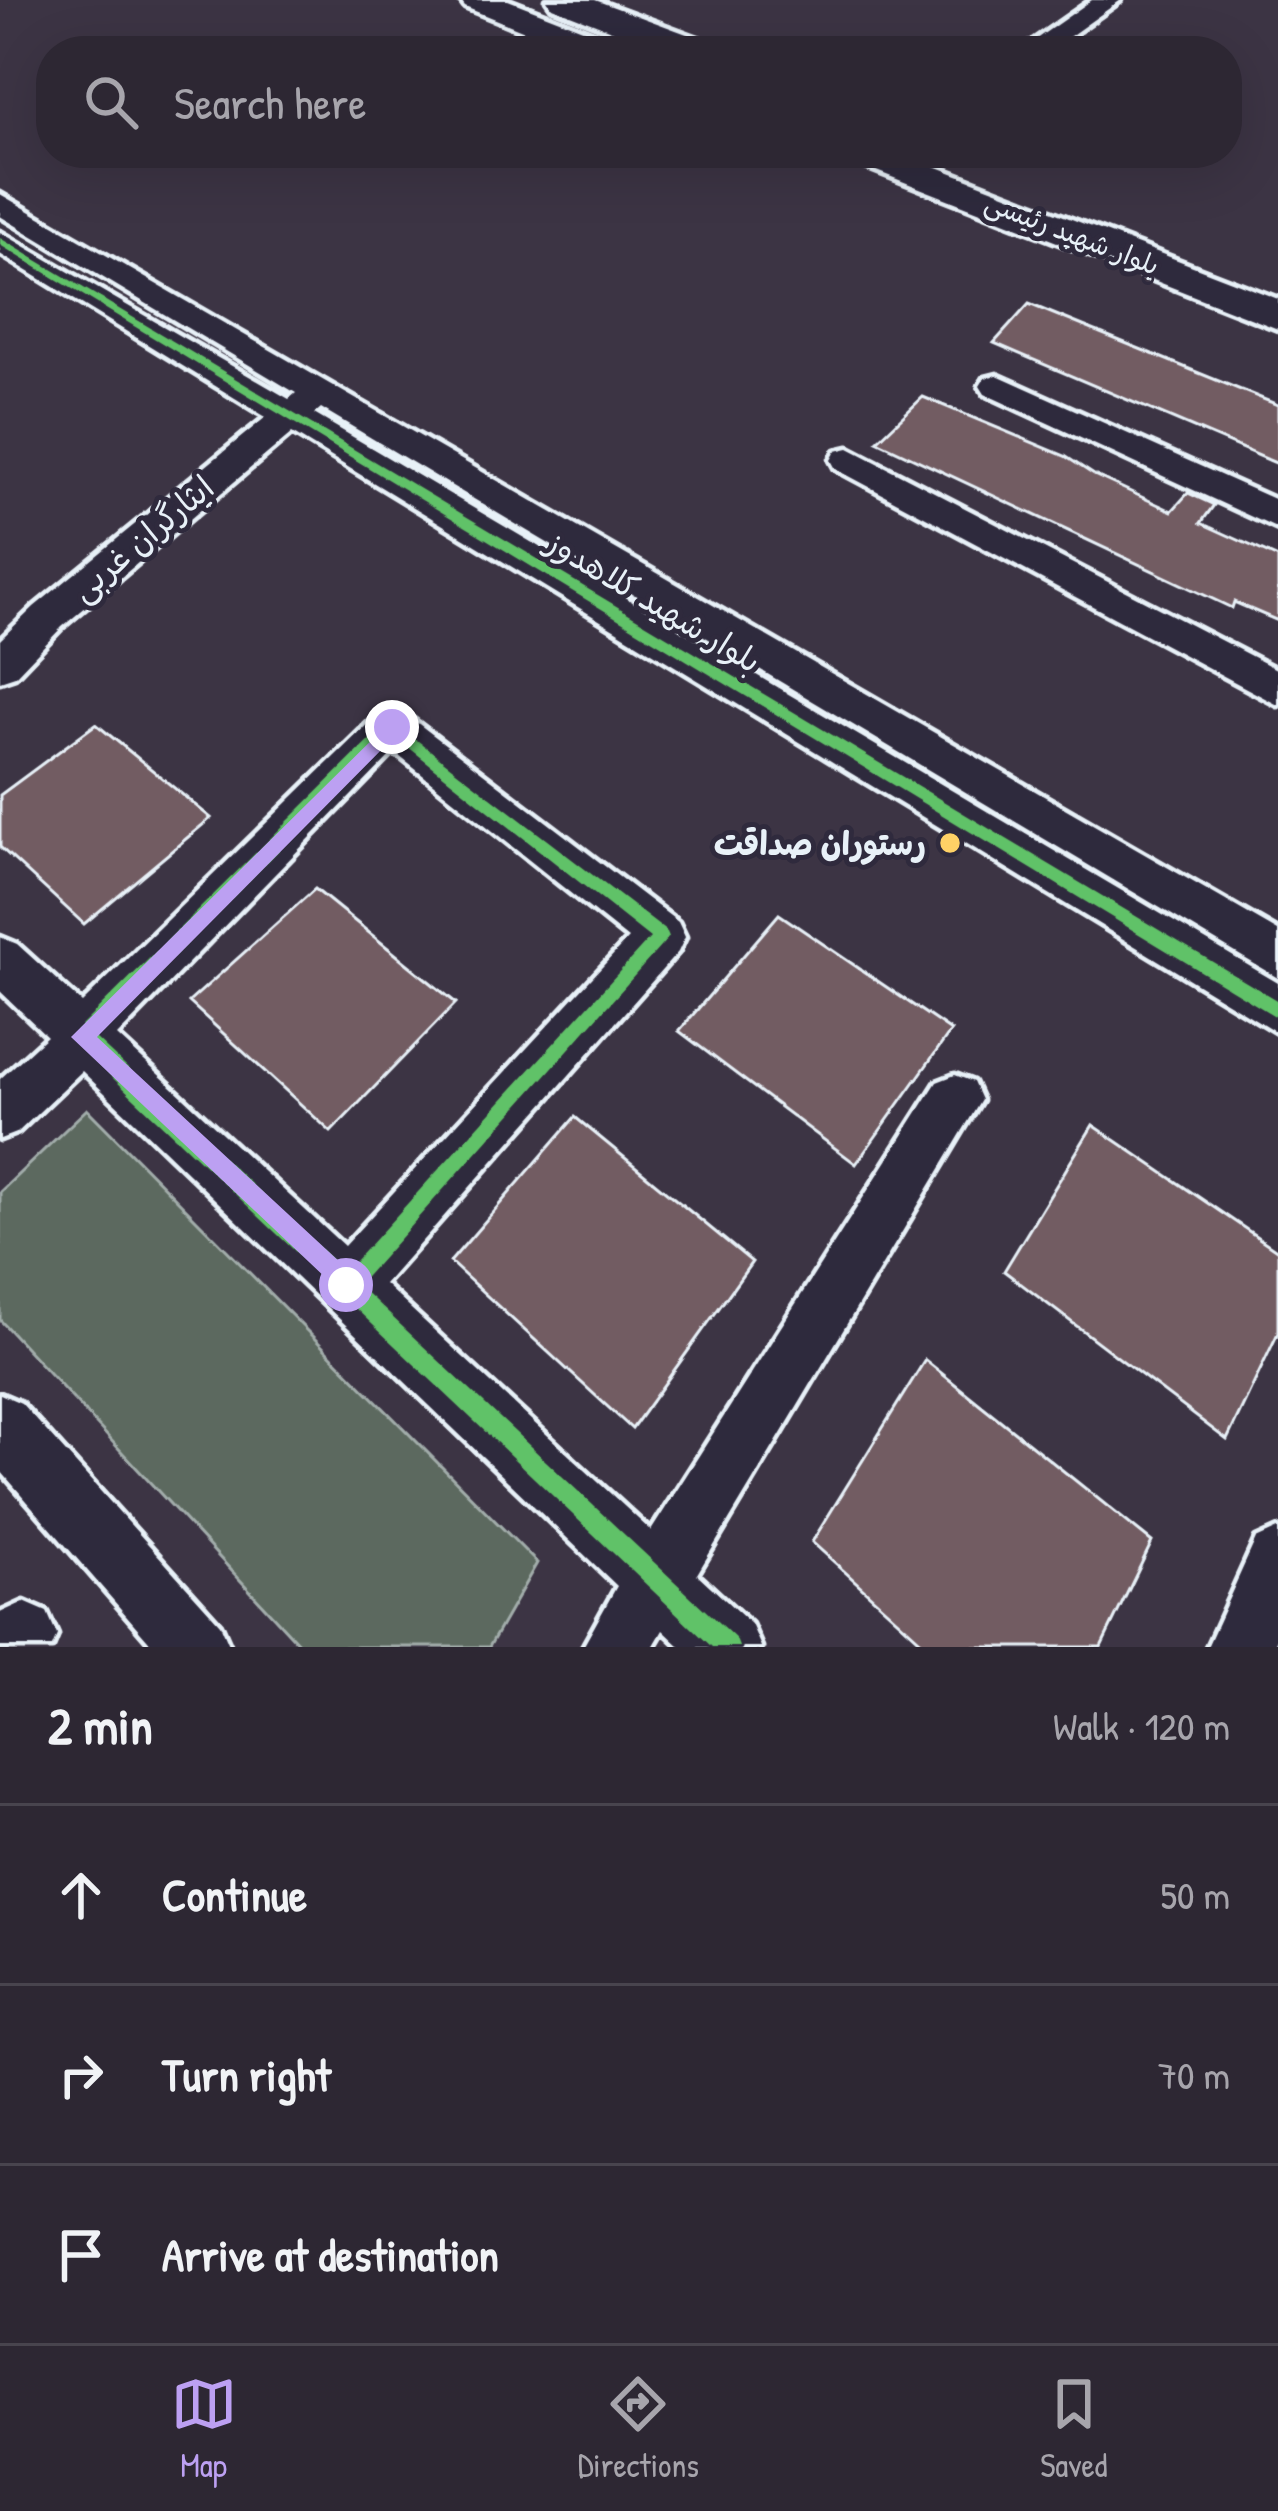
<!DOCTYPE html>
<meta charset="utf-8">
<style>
body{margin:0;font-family:"Patrick Hand","Playpen Sans Arabic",sans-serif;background:#39333f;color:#f1f3f6}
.stop{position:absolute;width:36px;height:36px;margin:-27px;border:9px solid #bca0f2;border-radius:50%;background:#fff}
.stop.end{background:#bca0f2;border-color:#fff;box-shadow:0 3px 12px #0008}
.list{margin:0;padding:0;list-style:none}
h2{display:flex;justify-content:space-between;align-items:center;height:156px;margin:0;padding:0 48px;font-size:51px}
h2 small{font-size:39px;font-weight:400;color:#a7a5ac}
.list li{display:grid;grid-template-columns:78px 1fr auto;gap:36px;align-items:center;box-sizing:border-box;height:180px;padding:0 48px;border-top:3px solid #48444e}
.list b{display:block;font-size:45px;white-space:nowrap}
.list em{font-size:39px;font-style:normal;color:#a7a5ac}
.icon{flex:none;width:66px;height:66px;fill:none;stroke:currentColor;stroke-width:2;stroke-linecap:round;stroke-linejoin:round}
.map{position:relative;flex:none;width:1278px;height:1647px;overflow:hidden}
.search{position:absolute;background:#2d2733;box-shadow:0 12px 48px #0002;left:36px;right:36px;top:36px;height:132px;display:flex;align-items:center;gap:30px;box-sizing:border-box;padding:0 42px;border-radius:48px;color:#a7a5ac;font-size:45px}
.sheet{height:696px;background:#2d2733}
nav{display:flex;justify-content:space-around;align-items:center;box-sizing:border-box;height:168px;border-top:3px solid #48444e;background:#2d2733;font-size:33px;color:#a7a5ac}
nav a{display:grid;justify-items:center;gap:6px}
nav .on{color:#bca0f2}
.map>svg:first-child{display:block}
.green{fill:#5c695e;stroke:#a2adab;stroke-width:3}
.building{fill:#725b62;stroke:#e8f1f8;stroke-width:3}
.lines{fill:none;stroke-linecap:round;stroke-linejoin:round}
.minor-casing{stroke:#e8f1f8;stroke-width:9}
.secondary-casing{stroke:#e8f1f8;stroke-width:9}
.minor{fill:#2f2a3d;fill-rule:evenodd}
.secondary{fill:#2f2a3d;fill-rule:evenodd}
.cycleway-casing{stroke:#2f2a3d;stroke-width:7}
.cycleway{fill:#61c268;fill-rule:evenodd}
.route{fill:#bca0f2}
.poi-dot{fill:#ffd166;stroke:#2f2a3d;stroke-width:4.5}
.labels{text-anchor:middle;stroke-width:10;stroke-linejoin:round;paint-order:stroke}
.far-street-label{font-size:27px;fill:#e8f1f8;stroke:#2f2a3d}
.street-label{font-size:33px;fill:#e8f1f8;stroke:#2f2a3d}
.poi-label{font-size:33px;font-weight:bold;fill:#e8f1f8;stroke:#2f2a3d;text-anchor:end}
</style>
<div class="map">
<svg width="1278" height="1647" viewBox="0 0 1278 1647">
<rect width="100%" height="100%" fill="#3c3444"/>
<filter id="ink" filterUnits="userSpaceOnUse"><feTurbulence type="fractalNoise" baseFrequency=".00833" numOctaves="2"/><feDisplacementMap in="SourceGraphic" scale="24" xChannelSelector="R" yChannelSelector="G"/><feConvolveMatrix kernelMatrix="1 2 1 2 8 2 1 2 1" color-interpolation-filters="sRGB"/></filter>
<g filter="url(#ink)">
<path class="green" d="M87 1109 537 1563 489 1647H302L0 1320V1192Z"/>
<path class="building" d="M1029 304 1278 405V464L994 343Z
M923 397 1065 456 1094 475 1172 511 1188 493 1214 505 1201 523 1278 558V621L1234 602 1232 608 877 441Z
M96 724 211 818 84 924 0 847V795Z
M315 889 456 1003 331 1132 189 1002Z
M779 914 951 1031 856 1164 679 1031Z
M575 1117 752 1262 632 1429 450 1262Z
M1093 1125 1278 1251V1333L1227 1440 1004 1271Z
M925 1360 1152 1542 1101 1647H928L812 1542Z"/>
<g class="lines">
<g class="minor-casing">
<path id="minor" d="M1092 0H1121L1049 51H1019Z
M0 194 1278 931V978L321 408 314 414 1278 983V1033L292 433 62 627 15 676 0 681V640L34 607 266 417 0 254V232L289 399 296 393 0 216Z
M997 375 1278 501V529L985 394 980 386 985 378Z
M849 448 1278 670V705L836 469 831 460 836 451Z
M392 710 407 715 678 922 685 937 678 952 384 1284 651 1531 937 1082 955 1075 973 1082 981 1100 697 1574 751 1624 761 1647H681L663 1630 653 1647H583L617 1586 82 1071 18 1132 0 1139V1079L47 1036 0 991V937L17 944 82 1003 377 715ZM394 752 628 939 344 1246 117 1036Z
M0 1394 21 1403 220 1624 230 1647H154L0 1470Z
M1278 1529V1636L1273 1647H1207L1256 1539Z
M24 1602 47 1612 57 1635 52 1647H0V1613Z"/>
</g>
<g class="secondary-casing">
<path id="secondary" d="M460 0H508L616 42 621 50 574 51 465 7Z
M547 0H595L711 43 716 51H665L552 7Z
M845 153H901L1278 299V329L851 161Z"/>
</g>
<use href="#minor" class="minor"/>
<use href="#secondary" class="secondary"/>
<g class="cycleway-casing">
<path id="cycleway" d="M0 238 1278 1001V1018L0 245Z
M392 721 667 932 669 937 358 1285 736 1639 739 1647H712L76 1043 74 1037 76 1031 387 723ZM393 735 650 938 345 1272 94 1037Z"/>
</g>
<use href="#cycleway" class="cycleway"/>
</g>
</g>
<path class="route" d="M392 720 402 727 399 732 97 1037 355 1276 358 1285 346 1297 71 1037Z"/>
<circle class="poi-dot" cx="950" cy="843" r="12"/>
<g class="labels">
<g class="far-street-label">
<text transform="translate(1072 234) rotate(21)" y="9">بلوار شهید رئیسی</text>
</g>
<g class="street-label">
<text transform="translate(142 538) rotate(-40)" y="12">ایثارگران غربی</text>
<text transform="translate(654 601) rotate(31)" y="12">بلوار شهید کلاهدوز</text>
</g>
<g class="poi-label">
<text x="926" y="855">رستوران صداقت</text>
</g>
</g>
</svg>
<div class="stop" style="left:346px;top:1285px"></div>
<div class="stop end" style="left:392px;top:727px"></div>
<div class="search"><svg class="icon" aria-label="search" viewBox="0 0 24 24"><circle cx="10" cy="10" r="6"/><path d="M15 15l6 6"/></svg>Search here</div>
</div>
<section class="sheet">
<h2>2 min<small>Walk · 120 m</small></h2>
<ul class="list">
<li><svg class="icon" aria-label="ahead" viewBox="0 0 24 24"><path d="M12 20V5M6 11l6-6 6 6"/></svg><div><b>Continue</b></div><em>50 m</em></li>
<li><svg class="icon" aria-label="right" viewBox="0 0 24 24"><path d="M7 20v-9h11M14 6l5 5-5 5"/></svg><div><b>Turn right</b></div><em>70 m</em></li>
<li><svg class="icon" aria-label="arrive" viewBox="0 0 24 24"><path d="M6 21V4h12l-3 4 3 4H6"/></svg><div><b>Arrive at destination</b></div></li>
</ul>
</section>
<nav>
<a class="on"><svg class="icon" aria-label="map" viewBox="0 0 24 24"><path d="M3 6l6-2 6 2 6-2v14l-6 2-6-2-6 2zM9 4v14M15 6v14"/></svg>Map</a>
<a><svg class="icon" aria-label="directions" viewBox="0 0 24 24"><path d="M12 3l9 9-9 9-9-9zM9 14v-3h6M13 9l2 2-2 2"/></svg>Directions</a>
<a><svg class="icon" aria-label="saved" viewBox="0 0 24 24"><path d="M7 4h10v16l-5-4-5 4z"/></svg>Saved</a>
</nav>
